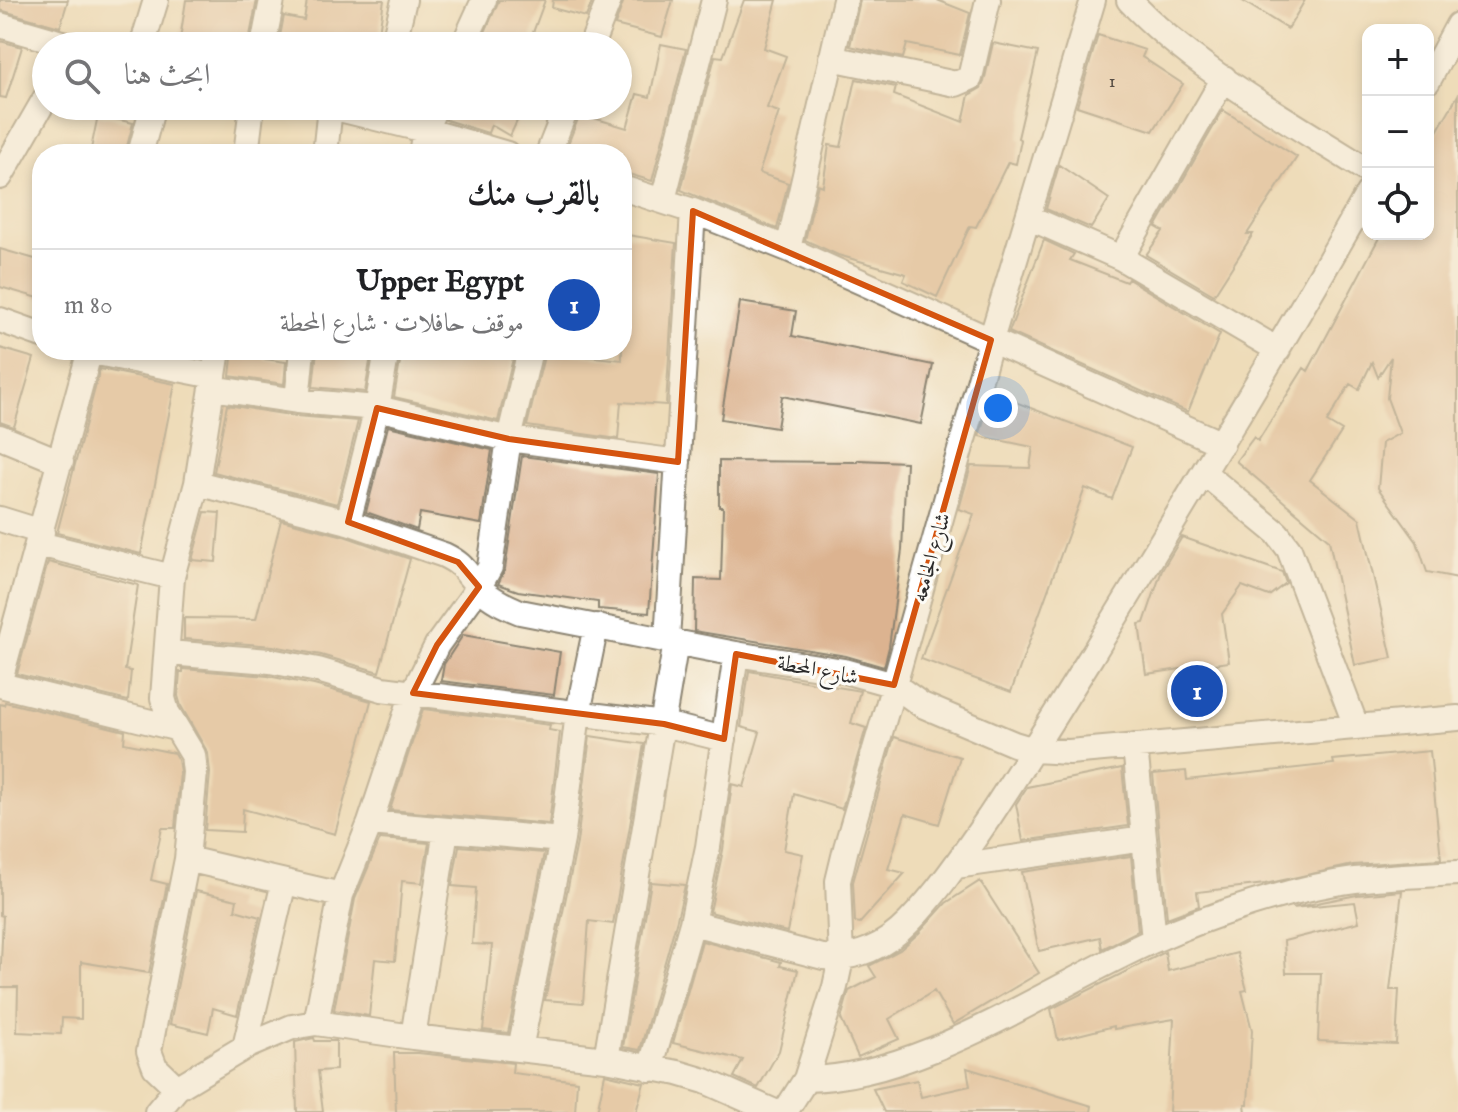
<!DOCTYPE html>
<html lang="ar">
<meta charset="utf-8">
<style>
body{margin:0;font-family:"IM FELL English",Amiri,serif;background:#f6f6f6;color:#202124;direction:rtl}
.controls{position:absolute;right:24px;top:24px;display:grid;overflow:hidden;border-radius:16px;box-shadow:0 4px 12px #0003}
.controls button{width:72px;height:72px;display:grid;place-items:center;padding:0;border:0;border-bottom:2px solid #e0e0e0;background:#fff;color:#202124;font:40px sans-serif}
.you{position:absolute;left:998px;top:408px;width:28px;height:28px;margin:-20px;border:6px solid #fff;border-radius:50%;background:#1a73e8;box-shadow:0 0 0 12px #1a73e833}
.badge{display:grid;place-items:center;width:52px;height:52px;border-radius:50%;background:#b45309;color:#fff;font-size:26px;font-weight:700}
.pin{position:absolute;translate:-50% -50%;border:4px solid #fff;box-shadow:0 2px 8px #0006}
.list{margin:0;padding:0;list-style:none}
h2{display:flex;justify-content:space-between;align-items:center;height:104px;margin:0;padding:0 32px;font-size:34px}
h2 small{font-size:26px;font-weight:400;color:#757577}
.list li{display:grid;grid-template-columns:52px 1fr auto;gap:24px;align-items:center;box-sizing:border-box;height:112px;padding:0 32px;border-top:2px solid #e0e0e0}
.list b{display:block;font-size:30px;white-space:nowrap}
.list p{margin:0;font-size:26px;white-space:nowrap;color:#757577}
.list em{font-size:26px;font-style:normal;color:#757577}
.icon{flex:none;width:44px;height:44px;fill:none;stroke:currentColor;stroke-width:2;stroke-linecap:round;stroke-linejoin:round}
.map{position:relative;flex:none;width:1458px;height:1112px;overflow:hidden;direction:ltr}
.search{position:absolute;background:#fff;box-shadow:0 4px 12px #0003;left:32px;top:32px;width:600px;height:88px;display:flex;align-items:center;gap:20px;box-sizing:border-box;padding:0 28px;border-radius:44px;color:#757577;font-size:30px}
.panel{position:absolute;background:#fff;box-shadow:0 4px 12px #0003;left:32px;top:144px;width:600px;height:216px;border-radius:32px;direction:rtl}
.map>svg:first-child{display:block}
.building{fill:#dcb390}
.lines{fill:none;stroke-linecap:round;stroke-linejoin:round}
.minor-casing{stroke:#8c8472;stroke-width:28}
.minor{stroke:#fff;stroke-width:24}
.marked{fill:none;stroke:#d5540f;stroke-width:6;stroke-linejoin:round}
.labels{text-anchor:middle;stroke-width:6;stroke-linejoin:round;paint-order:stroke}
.number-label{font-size:18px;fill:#574d44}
.street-label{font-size:22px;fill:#2b2b2b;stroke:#fdfcf7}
</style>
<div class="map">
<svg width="1458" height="1112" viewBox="0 0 1458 1112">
<rect width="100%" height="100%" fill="#fdfcf7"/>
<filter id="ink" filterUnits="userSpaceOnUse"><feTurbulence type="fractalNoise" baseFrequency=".0125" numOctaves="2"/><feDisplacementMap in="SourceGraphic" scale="16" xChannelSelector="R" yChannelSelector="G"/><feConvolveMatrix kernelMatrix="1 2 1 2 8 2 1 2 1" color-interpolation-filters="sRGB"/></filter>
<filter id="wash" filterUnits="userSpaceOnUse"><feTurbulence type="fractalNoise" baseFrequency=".006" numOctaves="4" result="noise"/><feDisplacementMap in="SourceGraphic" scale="32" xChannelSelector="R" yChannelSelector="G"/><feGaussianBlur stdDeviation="1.8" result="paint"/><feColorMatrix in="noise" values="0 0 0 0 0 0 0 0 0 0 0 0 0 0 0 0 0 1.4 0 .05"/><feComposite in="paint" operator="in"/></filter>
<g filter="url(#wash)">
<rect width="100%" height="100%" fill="#eedcb9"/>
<g id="blocks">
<path class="building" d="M0 0H68L60 27 0 10Z
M186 0H257L248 46H179Z
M307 0H384L377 46H278L284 16 304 20Z
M499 0H545L528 46H479Z
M553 0H593L586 17 552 8Z
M624 0H673L662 37 615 25Z
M744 0H777L764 48 786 56 767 108 779 112 759 173 788 183 777 229 681 190 715 56 723 57Z
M860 0H937L970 13 960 55 907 44 903 58 850 46Z
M1241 0H1305L1288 29Z
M1098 35 1145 50 1142 57 1183 84 1153 131 1077 106Z
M0 41 22 47 6 98 0 97Z
M993 43 1038 52 1018 138 1021 140 1016 164 1008 162 976 227 970 226 937 297 903 281 906 274 838 255 805 240 818 184 823 186 829 145 841 147 856 79 896 87 894 95 963 122 969 95 981 88 984 82Z
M661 44 686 49 652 181 622 172V154H564L580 114 627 128 637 94 650 97Z
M1458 95V578L1427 572 1417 542 1378 488 1382 443 1400 433 1387 398 1391 357 1378 377 1372 362 1359 389 1350 384 1327 422 1342 431 1310 480 1360 519 1392 658 1355 665 1329 540 1236 461 1254 437 1258 441 1304 368 1308 371 1381 234H1428V147Z
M451 106H524L510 136 491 125 488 133 446 120Z
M1223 110 1297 157 1247 234H1253L1214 295 1146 255 1163 231 1156 227Z
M98 115 133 123 125 154H90Z
M1059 165 1109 199 1091 228 1046 209Z
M622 234 676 243 666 405 621 402 618 439 527 426 545 352 622 360Z
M1044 240 1074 254 1070 260 1126 282 1128 279 1220 334 1188 412 1009 332Z
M0 249 42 261V299L0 287Z
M740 302 796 311 792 336 933 365 921 424 782 396 777 428 721 419Z
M0 348 34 358 14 427 0 422Z
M233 350H265L264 359 286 362 284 384 230 376Z
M317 350H372L365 392 313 387Z
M402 350H515L498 421 394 397Z
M100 369 175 384 141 554 57 533Z
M992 393 1132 447 1112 499 1085 488 1011 692 921 659 974 514 959 509 971 466 1030 468 1033 447 979 436Z
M227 405 296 416 358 421 337 504 214 472Z
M388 426 492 450 481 524 420 513 417 530 366 512Z
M522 456 659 474 649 613 598 609V602L518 591 498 584 505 569Z
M858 460 906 462 902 550 889 647 884 667 846 656 694 631 695 579 721 580 723 507H719V461L857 462Z
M205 512 220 513 216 562 192 560Z
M281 520 344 536 410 559 379 672 321 655 273 646 184 639V618L256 619Z
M1182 537 1282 572 1286 583 1269 596 1242 586 1222 614 1229 662 1146 674 1139 624 1144 623 1162 570Z
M48 562 138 585 125 670 131 671 128 701 17 674Z
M463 635 560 652 554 695 441 681 444 664Z
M183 669 268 676 314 685 371 701 335 834 243 809 242 832 205 830 210 773 208 753 181 706 178 696 180 672H183Z
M749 671 860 691 851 723 866 728 842 809 794 794 784 850 803 854 787 932 710 912 723 850 732 784 744 787 760 732 741 727Z
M5 702 125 731 124 743 174 753 178 760 180 772 175 828H162L151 880 167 884 149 973 81 962V1019L62 1018 61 1034 17 1032 18 987H0L3 916 0 915V704L4 705Z
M423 709 550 725 549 730 560 732 549 824 390 810Z
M590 736 644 744 613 924 589 921 583 1003 545 1000 577 843Z
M894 737 960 757 939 824 905 814 888 869 905 873 860 923 855 922 853 882Z
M1430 751 1441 859 1353 865 1265 884 1197 892 1199 906 1167 918 1153 774 1186 771 1187 780 1334 764 1333 760Z
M1122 768 1128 826 1023 841 1016 804 1027 787Z
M380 839 429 843 422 883 402 881 395 961 375 959 369 1016 334 1010 355 899Z
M459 846 544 853 508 1033 483 1030 492 945 472 944 476 888 452 886Z
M1131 856 1138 931 1102 949 1100 937 1039 951 1022 872Z
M980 881 1039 973 953 1024 934 991 889 1019 899 1039 858 1057 841 1019 849 991 876 977 869 966 900 950 919 933 946 903Z
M651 882 685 885 677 919 640 1050 623 1047Z
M196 891 237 900 235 910 260 917 237 1015 213 1008 208 1033 170 1024Z
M1402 891 1390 990H1399L1396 1044 1318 1041 1321 973H1286L1284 941 1359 922 1355 902 1292 908 1357 895Z
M702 941 781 962 780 966 798 970 779 1051 758 1088 734 1077 743 1060 673 1043Z
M1165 952 1168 971 1237 953 1247 990 1242 991 1252 1030 1248 1104H1245L1246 1112H1169L1174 1019 1114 1029V1026L1058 1040 1051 1009Z
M314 1038 315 1041H336V1070L318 1071 323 1112H297L295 1042Z
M394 1053H418L513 1063 512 1073 577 1081 575 1112H396Z
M967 1068 1092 1106 1091 1112H884L873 1089 917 1080 921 1097 970 1086Z
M605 1074 644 1083 636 1112H597Z"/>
</g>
</g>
<g filter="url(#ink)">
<use href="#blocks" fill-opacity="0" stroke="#8c8472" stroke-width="2"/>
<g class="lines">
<g class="minor-casing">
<path id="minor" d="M1129 0C1192 68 1290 121 1368 171
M0 25 72 46
M142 46 156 0
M263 46 272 0
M393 46 404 0
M463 46 484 0
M591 46 609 0
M831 58 956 84 970 78 988 0
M1428 81 1458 25
M327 106 425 130 507 154
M140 154 153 106
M246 154 252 106
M325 154 330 107
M421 154 425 130 436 106
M548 154 567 106
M0 177 46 97
M622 188 693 211 788 249 1222 444
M663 200 714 0
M1028 217 1121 258 1278 350
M788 249 845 0
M1121 258 1224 78
M0 320 42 335
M82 350 214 376
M212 388 297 401 377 408 509 439 678 462
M297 401 302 350
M0 437 61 462
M1204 473 1277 533 1289 549 1356 726
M197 483 348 522 444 555C467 566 465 574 481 589 492 600 506 606 520 612L736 654 844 671 894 685 922 705 1014 744 1034 750 1069 752 1458 718
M0 519 42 532
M348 522 377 408 387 350
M39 544 172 577
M667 640 693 211
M168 653 270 661 318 670 382 689 664 724 724 739
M0 680 90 350
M0 685 175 728
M1135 746 1154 940
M370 823 562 840
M187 859 341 895
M956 866 1144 839
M692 923 823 957C856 960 886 946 909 922 940 890 965 852 990 816 1025 763 1058 710 1091 657 1185 503 1279 350 1368 193
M316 1023 341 895 370 823 413 693 437 645 479 587 490 567 509 439 530 350
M413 1037 446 830
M245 1047 284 882
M520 1049 562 840 578 713 596 626
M606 1059 676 642
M650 1069 692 923 708 847 736 654
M806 1079C921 1078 1047 988 1152 941 1210 915 1292 888 1355 880 1389 876 1424 875 1458 873
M177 1088 155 1067 149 1051 187 859 195 772 193 755 167 712 163 698 172 577 197 483 218 350
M157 1112 177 1088 245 1047 292 1027 316 1023 413 1037 606 1059 678 1073 705 1081 775 1112
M785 1112 806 1079 835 987 841 959 838 881 846 848 894 685 991 340 1093 0"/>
</g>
<use href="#minor" class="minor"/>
</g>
</g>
<path d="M0 0H1458V1112H0ZM693 211 991 340 894 685 736 654 724 739 664 724 413 693 437 645 479 587 458 562 348 522 377 408 509 439 678 462Z" fill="#eedcb9" fill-opacity=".55" fill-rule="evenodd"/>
<path class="marked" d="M693 211 991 340 894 685 736 654 724 739 664 724 413 693 437 645 479 587 458 562 348 522 377 408 509 439 678 462Z"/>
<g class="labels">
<g class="number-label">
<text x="1112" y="87">1</text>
</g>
<g class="street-label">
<text transform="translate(930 557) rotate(-74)" y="8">شارع الجامعه</text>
<text transform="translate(818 669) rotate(11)" y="8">شارع المحطة</text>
</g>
</g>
</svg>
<div class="controls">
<button>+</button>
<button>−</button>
<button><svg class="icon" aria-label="locate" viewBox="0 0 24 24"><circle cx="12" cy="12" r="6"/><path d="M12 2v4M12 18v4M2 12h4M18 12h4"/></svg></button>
</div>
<div class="you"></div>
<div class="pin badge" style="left:1197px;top:691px;background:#1a4fb4">1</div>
<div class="search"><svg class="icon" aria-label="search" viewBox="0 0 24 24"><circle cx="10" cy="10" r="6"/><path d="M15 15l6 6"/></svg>ابحث هنا</div>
<section class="panel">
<h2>بالقرب منك<small></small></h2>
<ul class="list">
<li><span class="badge" style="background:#1a4fb4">1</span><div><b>Upper Egypt</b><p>موقف حافلات · شارع المحطة</p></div><em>80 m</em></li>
</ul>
</section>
</div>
